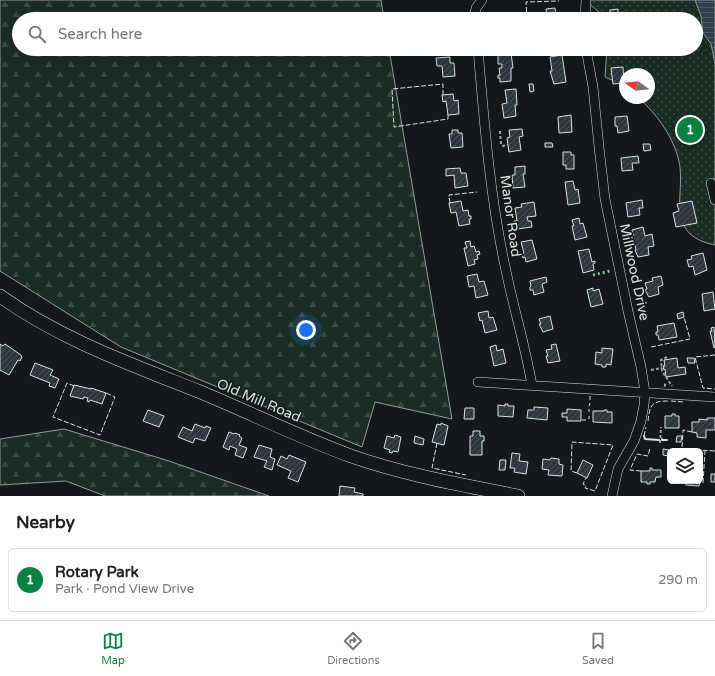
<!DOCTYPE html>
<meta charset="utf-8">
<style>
body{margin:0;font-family:"Varela Round",sans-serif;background:#f2f2f2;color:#202124}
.controls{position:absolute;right:12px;bottom:12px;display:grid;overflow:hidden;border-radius:6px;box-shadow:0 4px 16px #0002}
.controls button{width:36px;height:36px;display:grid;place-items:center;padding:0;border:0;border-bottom:1px solid #e0e0e0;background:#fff;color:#202124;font:20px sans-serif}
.compass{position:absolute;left:619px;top:68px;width:36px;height:36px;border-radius:50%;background:#fff;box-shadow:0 4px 16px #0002;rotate:284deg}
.you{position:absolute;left:306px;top:330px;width:14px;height:14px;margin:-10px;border:3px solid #fff;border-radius:50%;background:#1a73e8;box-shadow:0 0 0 6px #1a73e833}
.badge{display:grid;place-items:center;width:26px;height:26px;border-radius:50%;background:#0b8043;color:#fff;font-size:13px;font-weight:700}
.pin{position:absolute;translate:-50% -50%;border:2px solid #fff;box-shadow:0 1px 4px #0006}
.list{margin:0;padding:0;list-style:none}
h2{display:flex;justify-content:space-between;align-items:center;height:52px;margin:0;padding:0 16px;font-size:17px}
h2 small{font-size:13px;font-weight:400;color:#757577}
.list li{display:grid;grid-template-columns:26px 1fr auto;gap:12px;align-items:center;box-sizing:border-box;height:64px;margin:0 8px 8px;padding:0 8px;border:1px solid #e0e0e0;border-radius:6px}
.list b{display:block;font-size:15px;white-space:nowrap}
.list p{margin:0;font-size:13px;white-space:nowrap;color:#757577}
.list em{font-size:13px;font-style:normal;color:#757577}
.icon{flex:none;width:22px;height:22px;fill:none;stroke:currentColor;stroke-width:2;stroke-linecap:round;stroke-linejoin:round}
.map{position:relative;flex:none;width:715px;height:496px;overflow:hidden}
.search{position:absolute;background:#fff;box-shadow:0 4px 16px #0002;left:12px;right:12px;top:12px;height:44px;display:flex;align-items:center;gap:10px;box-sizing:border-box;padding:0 14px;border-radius:22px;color:#757577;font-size:15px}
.sheet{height:124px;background:#fff}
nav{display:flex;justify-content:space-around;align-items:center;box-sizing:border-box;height:56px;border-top:1px solid #e0e0e0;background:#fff;font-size:11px;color:#757577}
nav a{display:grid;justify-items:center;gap:2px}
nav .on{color:#0b8043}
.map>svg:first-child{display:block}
.grass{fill:url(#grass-dots);stroke:#939e99}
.forest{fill:url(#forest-firs);stroke:#939e99}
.water{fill:url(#water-rules);stroke:#939e99}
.building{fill:url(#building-hatch);stroke:#d8e6dc}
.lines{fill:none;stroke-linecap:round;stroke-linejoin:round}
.street-casing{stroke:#d8e6dc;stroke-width:10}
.secondary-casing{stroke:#d8e6dc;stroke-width:14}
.path{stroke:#9da8a2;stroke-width:2;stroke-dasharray:3 2;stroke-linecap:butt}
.street{stroke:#14181c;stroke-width:9}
.secondary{stroke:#14181c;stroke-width:13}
.hedge{stroke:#8ac095;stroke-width:3;stroke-dasharray:2 3;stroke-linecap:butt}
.fence{stroke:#d8e6dc;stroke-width:1;stroke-dasharray:5 2;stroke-linecap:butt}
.wall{stroke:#d8e6dc;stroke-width:2}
.labels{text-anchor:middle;stroke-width:3;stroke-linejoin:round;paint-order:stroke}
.street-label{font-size:14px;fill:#d8e6dc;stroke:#14181c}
</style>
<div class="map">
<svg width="715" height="496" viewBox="0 0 715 496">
<defs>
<pattern id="grass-dots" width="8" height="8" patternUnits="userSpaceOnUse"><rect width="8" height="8" fill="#1a2d24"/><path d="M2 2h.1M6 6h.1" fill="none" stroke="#3b4b43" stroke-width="1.8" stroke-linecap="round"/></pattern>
<pattern id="forest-firs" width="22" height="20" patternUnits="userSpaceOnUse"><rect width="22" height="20" fill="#1a2d24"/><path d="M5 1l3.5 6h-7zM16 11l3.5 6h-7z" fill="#3b4b43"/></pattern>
<pattern id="water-rules" width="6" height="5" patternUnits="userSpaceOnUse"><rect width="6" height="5" fill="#2f3f4d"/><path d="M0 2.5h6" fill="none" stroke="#4c5b66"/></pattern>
<pattern id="building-hatch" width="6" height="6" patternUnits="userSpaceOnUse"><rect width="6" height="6" fill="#2c363c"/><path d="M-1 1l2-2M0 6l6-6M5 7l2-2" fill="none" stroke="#4a5358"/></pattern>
</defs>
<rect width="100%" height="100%" fill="#14181c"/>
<path class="grass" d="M585 0H715V245C661 234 688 192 678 157 671 133 656 114 639 98H649V74H625V86L605 77 607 49H696V19H602L600 13Z"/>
<path class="forest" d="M0 0H381L384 19H19V49H389L452 419 375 402 362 447 121 347 0 271Z
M64 429 169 461 269 496H105L66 481 0 485V439Z"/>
<path class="water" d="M695 0H715V63L711 44 703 33 701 16Z"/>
<path class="building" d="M555 8 557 19H548V17H547L546 9Z
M618 9V15H610V10Z
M498 53H511L513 68H511V81L500 82V78H498V75H500L499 68H502V64H498Z
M562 55 566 82 554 84 550 71H552L550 57Z
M450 57V63H454L455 76 443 77 442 66H437L436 58Z
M623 67 624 83 613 84 611 68Z
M529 84H533L534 91 530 92Z
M516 89 517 105H515L516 116 504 118 502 104 507 103 505 90Z
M453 94 454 101 458 100 459 114 448 115 446 101 443 102 442 95Z
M571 115 572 132 559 133 558 117Z
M627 116 629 131 618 133 617 126H615V117Z
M522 129 523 136 519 137 521 150 509 152 507 138 510 137 509 130Z
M452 130H458V133H462L463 147 451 148 449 134H452Z
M545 143H552L553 147H545Z
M643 144H650L651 150 644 151Z
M563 152H571V155H574V169H566V165H563Z
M638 156 639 163H632L633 170 622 171 621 158Z
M525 166V174H523L525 187 513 188 512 175H515V167Z
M460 168 461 173H466L468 186 455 188 454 175 446 176V169Z
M573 181 575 190 578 189 580 203 568 205 565 182Z
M642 200 643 208H639L640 215 628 217 626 203Z
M461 201 463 211 468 210 469 216H471V219H469L470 224 459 226 456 212 451 213 449 203Z
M692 201 697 223 676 227 673 213 679 211 677 204Z
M534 202 536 216 527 217 528 221H531L532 227 517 229V224H515L514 221H517L515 208 522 207 521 204Z
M579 218 580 224 583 223 587 237 575 240 572 226H574L572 220Z
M643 227 645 236 652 234 654 246 648 247 649 255 638 257 635 250H636L632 230Z
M532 240 537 259 526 262 525 257 523 258 521 254 524 253 521 242Z
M470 241 471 247 474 246 476 252 479 251 480 254 477 255 478 259 474 260 475 264 468 266 464 248H467L465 242Z
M589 249 592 262 595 261V263L593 264 594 270 583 273 578 251Z
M703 253 707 270 695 275 693 266 689 267 687 260 692 259 691 256Z
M477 274 479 282 484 281 488 295 476 298 474 286 469 287 467 276Z
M661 276 663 285 658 287 659 294 649 297 645 290 647 289 645 283 653 281 652 278Z
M546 277 547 282 542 284 544 292 534 295 533 290H530V287L531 286 530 281Z
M593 288V291L599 289 603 304 591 307 587 290Z
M713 292 715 309 704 311 702 294Z
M488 311 489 318 493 317 497 330 485 333 482 320 480 321 478 313Z
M683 312 684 317 678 319 677 314Z
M550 316 553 329 543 332 539 324H541L539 319Z
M674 323 677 337 659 340 658 335H656V332H658L657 326Z
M714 327 715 347 714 348 710 331H712L711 328Z
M0 344 3 346 5 344 21 355V356L22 357 20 361 18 360 9 375 0 370Z
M556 344 560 361 548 363 546 356H548L546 350 552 349 551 345Z
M496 345 497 351 503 349 506 363 494 366 490 347Z
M602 348 613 349 611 365 606 364V367H602V365L595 364 596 352 602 353Z
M677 358 678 368 685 367 686 374 666 377 665 369 664 370 663 366H665L664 360Z
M687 358H694L695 363H688Z
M35 363 53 370 50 375 59 379 55 388 49 386 50 383 30 375Z
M74 385 91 389V388L106 393 102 404 90 400 89 402 87 401 88 398 84 397 83 399 70 396Z
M505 404H508V406H514L513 417 498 416V405L505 406Z
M534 407 548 408 547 420 527 418 528 410H534Z
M465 408H474V419H464Z
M567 409 581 410V421H567V417H562V413H567Z
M148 410 164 416 159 427 143 421Z
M604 410H607V412H612V423L593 422V411H604Z
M672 414H675V416H679V428H665V416H672Z
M707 418H715V430H706V438L697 437V433L692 432V422H699V419L707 420Z
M441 423 448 426 444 445 432 442 437 424 441 425Z
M195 424 205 428 206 426 211 428 205 441 195 438 193 443 178 437 183 427 192 431Z
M473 431H480V436H484V441H482V455H470V436H473Z
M229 432 234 434 235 433 240 435 239 436 242 438 239 445 247 448 243 458 235 455 237 449 230 446 229 450 223 447Z
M395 435 401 437 398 452 393 451 392 453 389 452 390 450 384 448 387 436 394 438Z
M415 436 424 439 423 445 414 443Z
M677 436H682L681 442H676Z
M259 445 272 449 270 457 275 459 272 470 264 467 267 461 254 457Z
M663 449 669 450 668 456 663 455Z
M512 453 520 454 519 461 528 462 526 474 514 472 515 468H510Z
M289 455 306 462 298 482 288 478 291 471 277 465 281 456 287 459Z
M551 458 559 459V464L563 465 562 476 548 475 549 470 542 469 543 459 550 460Z
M500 460H506L505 470H499Z
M583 460 593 465 587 478 577 473Z
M650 468H652V470H661V477H656L655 482H650V484H647V482H641V471H650Z
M711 474H715V482H711Z
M686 481H700L699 486 686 485Z
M340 486 355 488 354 492 363 494V496H339Z"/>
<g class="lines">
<g class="street-casing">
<path id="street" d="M474 19 476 8 482 0
M585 19 586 0
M478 49C484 120 490 197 505 266 513 306 525 345 532 385
M586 49 593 87 599 147 605 199 628 311 641 367 645 392 644 405 641 421 634 441 618 469 612 496
M711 183 715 200
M478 382 715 397"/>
</g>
<g class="secondary-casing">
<path id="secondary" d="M0 296C60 339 130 364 198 391 249 412 299 437 351 456 405 475 463 485 518 496"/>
</g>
<path class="path" d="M500 131 501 144 503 146 508 145
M667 357 661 360 662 371 672 386
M651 370 662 368
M660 443 661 427"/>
<use href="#street" class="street"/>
<use href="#secondary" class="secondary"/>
<path class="hedge" d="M593 275 610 271
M664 385 669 386"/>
<path class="fence" d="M527 19 526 2 559 1
M530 49V53L563 49
M443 95V84L392 89 394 127 448 119V115
M450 203 449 195 477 192
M651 347 690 339 684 317
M715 355 695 357 703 388 715 389
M74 386 67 383 53 417 100 435 115 397 106 393
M590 400V396
M671 401 684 402
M589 406 590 403
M589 412V409
M589 419V416
M582 420H586
M648 421C650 405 651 401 668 401
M692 432 683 430 682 449 715 451
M644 436 646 427
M437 443 432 468 466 475
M641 471 630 470 637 454 648 456 650 448
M577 473 571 471 572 442 613 445 595 491 585 488 586 486 583 484 586 478
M703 483 705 451"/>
<path class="wall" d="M644 436 645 439 659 440
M662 439V440H667"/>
</g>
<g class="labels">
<g class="street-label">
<text transform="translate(511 216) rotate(82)" y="5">Manor Road</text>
<text transform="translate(635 272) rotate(78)" y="5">Millwood Drive</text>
<text transform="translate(259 400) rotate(23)" y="5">Old Mill Road</text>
</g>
</g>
</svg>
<div class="controls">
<button><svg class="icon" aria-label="layers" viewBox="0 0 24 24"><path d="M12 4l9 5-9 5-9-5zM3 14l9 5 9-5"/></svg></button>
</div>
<svg class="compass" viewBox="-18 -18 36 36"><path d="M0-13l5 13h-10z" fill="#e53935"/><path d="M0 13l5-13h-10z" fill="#757577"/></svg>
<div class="you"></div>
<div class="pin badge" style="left:690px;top:130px">1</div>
<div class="search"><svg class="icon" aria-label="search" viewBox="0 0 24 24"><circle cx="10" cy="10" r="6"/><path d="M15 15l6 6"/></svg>Search here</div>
</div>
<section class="sheet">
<h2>Nearby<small></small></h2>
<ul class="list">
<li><span class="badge">1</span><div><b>Rotary Park</b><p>Park · Pond View Drive</p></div><em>290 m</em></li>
</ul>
</section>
<nav>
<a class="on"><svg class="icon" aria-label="map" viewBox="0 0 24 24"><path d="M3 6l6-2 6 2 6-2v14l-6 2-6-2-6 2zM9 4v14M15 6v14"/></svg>Map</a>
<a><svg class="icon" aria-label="directions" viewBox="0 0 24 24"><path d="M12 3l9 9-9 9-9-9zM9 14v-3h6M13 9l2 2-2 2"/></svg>Directions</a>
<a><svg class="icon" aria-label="saved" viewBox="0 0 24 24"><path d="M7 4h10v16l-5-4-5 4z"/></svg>Saved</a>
</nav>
